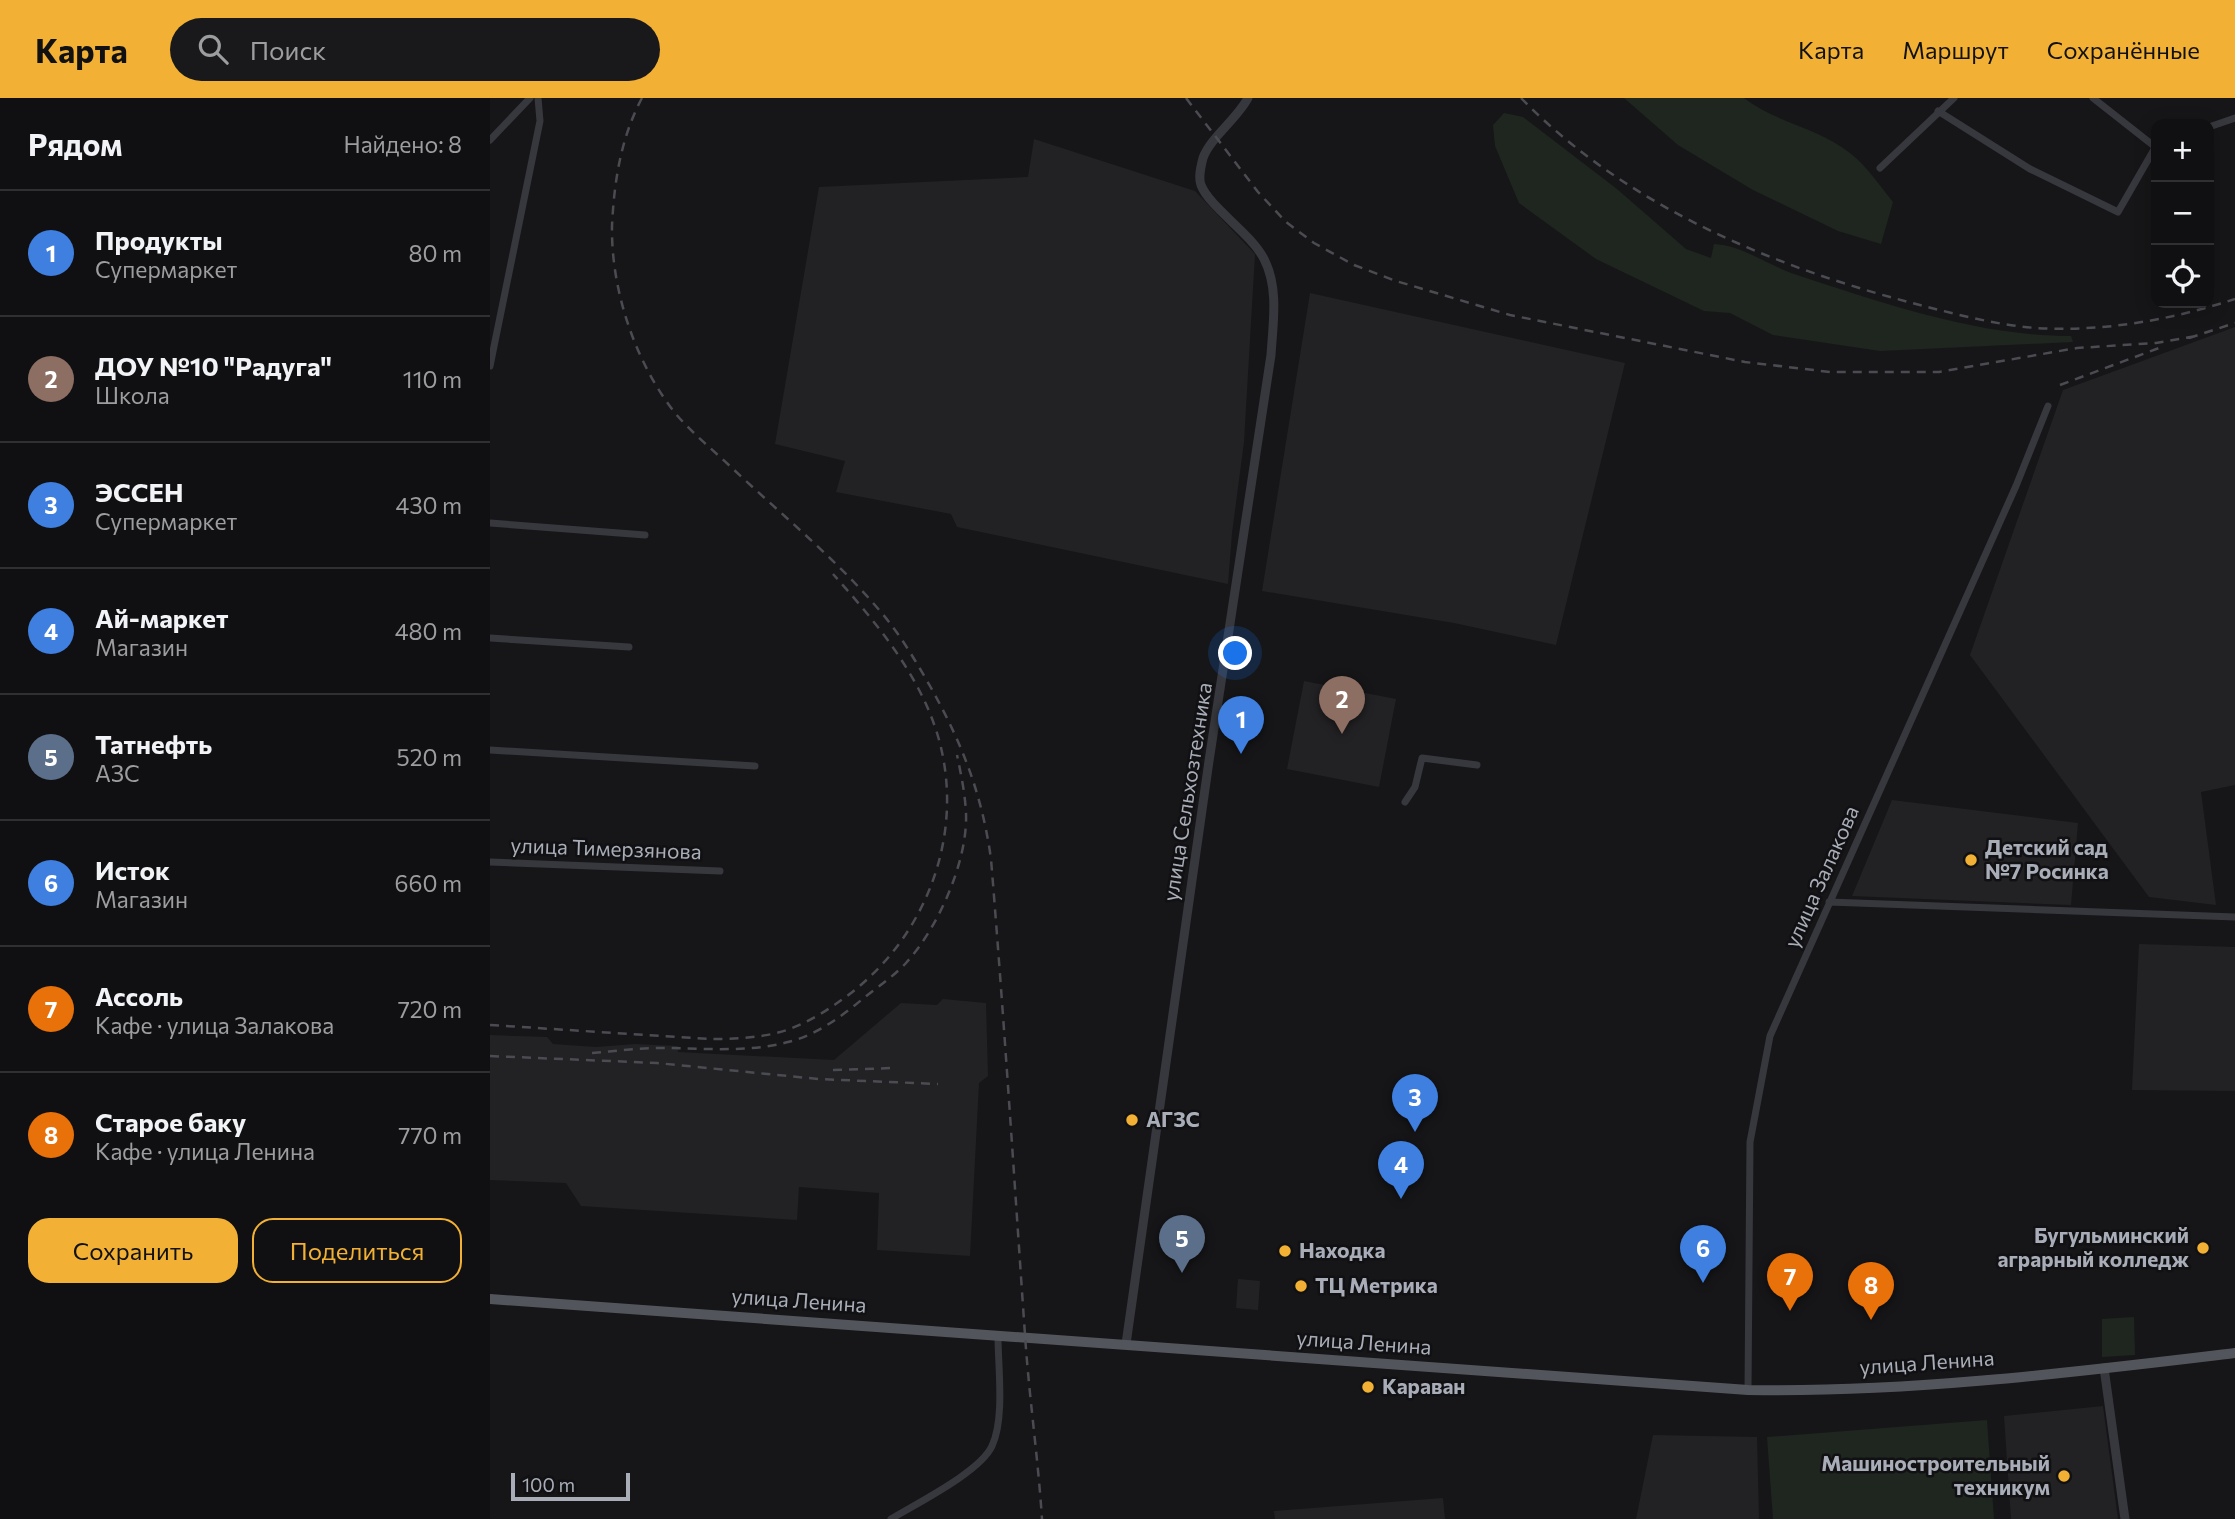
<!DOCTYPE html>
<html lang="ru">
<meta charset="utf-8">
<style>
body{margin:0;font-family:Commissioner,sans-serif;background:#19191b;color:#f1f3f6}
.controls{position:absolute;right:21px;top:21px;display:grid;overflow:hidden;border-radius:14px;box-shadow:0 4px 18px #0003}
.controls button{width:63px;height:63px;display:grid;place-items:center;padding:0;border:0;border-bottom:2px solid #303032;background:#101012;color:#f1f3f6;font:35px sans-serif}
.scale{position:absolute;left:21px;bottom:18px;width:119px;box-sizing:border-box;padding-left:7px;border:4px solid #a8adb8;border-top:0;font-size:19px;line-height:24px;white-space:nowrap;color:#a8adb8;-webkit-text-stroke:5px #111113;paint-order:stroke}
.you{position:absolute;left:746px;top:556px;width:24px;height:24px;margin:-18px;border:5px solid #fff;border-radius:50%;background:#1a73e8;box-shadow:0 0 0 10px #1a73e833}
.badge{display:grid;place-items:center;width:46px;height:46px;border-radius:50%;background:#f2b134;color:#fff;font-size:23px;font-weight:700}
.pin{position:absolute;translate:-50% -58px;filter:drop-shadow(0 2px 4px #0008)}
.pin::after{content:'';position:absolute;top:37px;width:24px;height:21px;background:inherit;clip-path:polygon(0 0,100% 0,50% 100%)}
.list{margin:0;padding:0;list-style:none}
h2{display:flex;justify-content:space-between;align-items:center;height:91px;margin:0;padding:0 28px;font-size:30px}
h2 small{font-size:23px;font-weight:400;color:#9c9d9f}
.list li{display:grid;grid-template-columns:46px 1fr auto;gap:21px;align-items:center;box-sizing:border-box;height:126px;padding:0 28px;border-top:2px solid #303032}
.list b{display:block;font-size:26px;white-space:nowrap}
.list p{margin:0;font-size:23px;white-space:nowrap;color:#9c9d9f}
.list em{font-size:23px;font-style:normal;color:#9c9d9f}
.actions{display:flex;gap:14px;padding:21px 28px}
.actions a{flex:1;padding:16px 0;border:2px solid #f2b134;border-radius:21px;text-align:center;font-size:24px;color:#f2b134}
.actions .main{background:#f2b134;color:#111}
.icon{flex:none;width:38px;height:38px;fill:none;stroke:currentColor;stroke-width:2;stroke-linecap:round;stroke-linejoin:round}
.map{position:relative;flex:none;width:1745px;height:1421px;overflow:hidden}
header{display:flex;align-items:center;gap:42px;box-sizing:border-box;height:98px;padding:0 35px;background:#f2b134;color:#111}
header strong{font-size:33px}
nav{display:flex;gap:38px;margin-inline-start:auto;font-size:24px}
.search{width:490px;height:63px;background:#19191b;display:flex;align-items:center;gap:18px;box-sizing:border-box;padding:0 24px;border-radius:38px;color:#9c9d9f;font-size:26px}
main{display:flex}
aside{flex:1;background:#101012}
.map>svg:first-child{display:block}
.built{fill:#222225}
.green{fill:#1e261f}
.lines{fill:none;stroke-linecap:round;stroke-linejoin:round}
.minor{stroke:#37383d;stroke-width:7}
.tertiary{stroke:#37383d;stroke-width:9}
.primary{stroke:#53555c;stroke-width:10}
.rail{stroke:#4a4c52;stroke-width:2.5;stroke-dasharray:9 7;stroke-linecap:butt}
.poi-dot{fill:#f2b134;stroke:#111113;stroke-width:2.5}
.labels{text-anchor:middle;stroke-width:5;stroke-linejoin:round;paint-order:stroke}
.street-label{font-size:21px;fill:#a8adb8;stroke:#111113}
.poi-label{font-size:21px;font-weight:bold;fill:#a8adb8;stroke:#111113;text-anchor:start}
</style>
<header>
<strong>Карта</strong>
<div class="search"><svg class="icon" aria-label="search" viewBox="0 0 24 24"><circle cx="10" cy="10" r="6"/><path d="M15 15l6 6"/></svg>Поиск</div>
<nav><a>Карта</a><a>Маршрут</a><a>Сохранённые</a></nav>
</header>
<main>
<aside>
<h2>Рядом<small>Найдено: 8</small></h2>
<ul class="list">
<li><span class="badge" style="background:#3f7fe0">1</span><div><b>Продукты</b><p>Супермаркет</p></div><em>80 m</em></li>
<li><span class="badge" style="background:#8d6e63">2</span><div><b>ДОУ №10 &quot;Радуга&quot;</b><p>Школа</p></div><em>110 m</em></li>
<li><span class="badge" style="background:#3f7fe0">3</span><div><b>ЭССЕН</b><p>Супермаркет</p></div><em>430 m</em></li>
<li><span class="badge" style="background:#3f7fe0">4</span><div><b>Ай-маркет</b><p>Магазин</p></div><em>480 m</em></li>
<li><span class="badge" style="background:#5c6f8a">5</span><div><b>Татнефть</b><p>АЗС</p></div><em>520 m</em></li>
<li><span class="badge" style="background:#3f7fe0">6</span><div><b>Исток</b><p>Магазин</p></div><em>660 m</em></li>
<li><span class="badge" style="background:#e8710a">7</span><div><b>Ассоль</b><p>Кафе · улица Залакова</p></div><em>720 m</em></li>
<li><span class="badge" style="background:#e8710a">8</span><div><b>Старое баку</b><p>Кафе · улица Ленина</p></div><em>770 m</em></li>
</ul>
<div class="actions"><a class="main">Сохранить</a><a>Поделиться</a></div>
</aside>
<div class="map">
<svg width="1745" height="1421" viewBox="0 0 1745 1421">
<rect width="100%" height="100%" fill="#161618"/>
<path class="built" d="M544 41 705 93 765 156 754 344 742 435 738 486 467 429 461 416 346 394 355 363 285 346 329 89 538 79Z
M820 195 1135 265 1066 547 964 525 772 493Z
M1745 229V687L1711 694 1726 807 1659 799 1480 557 1573 292Z
M814 583 906 601 889 689 797 671Z
M1402 702 1588 725 1581 807 1362 798Z
M1649 846 1745 849V993L1642 992Z
M453 901 496 905 498 978 489 985 480 1158 387 1152 389 1095 309 1089 307 1122 91 1108 76 1085 0 1082V937L57 939 63 946 106 949 145 946 188 948V954L344 962 411 905 447 907Z
M748 1181 770 1183 768 1212 746 1210Z
M1613 1308 1628 1421H1521L1514 1318Z
M1163 1337 1267 1339 1269 1421H1146Z
M953 1400 955 1421H785L784 1413Z"/>
<path class="green" d="M1134 0H1254C1286 25 1329 30 1360 55 1376 67 1390 88 1403 104L1391 146 1348 133 1263 92 1188 47Z
M1014 15 1033 19 1127 91 1196 151 1221 160 1224 146C1251 147 1278 167 1304 176 1392 205 1487 238 1581 238L1583 244 1390 253 1283 237 1240 215 1214 213 1106 161 1029 105 1005 48 1003 27Z
M1644 1219 1645 1257 1612 1259V1221Z
M1497 1322 1504 1421H1283L1277 1339Z"/>
<g class="lines">
<path class="minor" d="M1603 0 1664 48
M1448 13 1540 71 1628 114 1666 48
M1719 29 1745 20
M0 42 40 0
M1390 70 1464 0
M0 268 50 23 48 0
M0 425 155 437
M0 540 139 549
M0 652 265 668
M915 704 925 689 932 660 987 667
M0 764 230 773
M1339 804 1745 819
M1258 1292 1260 1044 1280 938 1526 388 1558 308
M401 1421C427 1405 490 1374 502 1348 515 1320 508 1269 508 1239"/>
<path class="tertiary" d="M636 1246 719 663 781 257C783 225 789 190 774 161 761 135 720 110 711 87 708 79 711 68 713 60 720 40 747 21 758 0
M1614 1270 1635 1421"/>
<path class="primary" d="M0 1201 1258 1292C1418 1295 1586 1274 1745 1255"/>
<path class="rail" d="M152 0C131 39 124 84 122 128 121 192 145 264 185 315 202 335 223 352 242 370 292 417 346 461 390 513 410 536 425 562 440 588 472 645 492 696 501 761 514 920 524 1078 535 1237 539 1298 548 1359 552 1421
M696 0 768 94 796 124 824 145 864 167 906 183 1020 217 1255 264 1340 274H1449L1587 250 1666 245 1706 238
M1031 0C1136 108 1283 169 1426 206 1465 216 1506 227 1546 230 1613 234 1681 222 1745 201
M1699 240 1745 225
M1570 287 1669 250
M0 927 219 941C244 941 273 940 297 932 319 924 338 912 357 898 438 838 477 732 447 635 428 574 384 522 343 476
M102 955C125 953 148 950 171 950 213 950 257 955 298 944 327 937 352 918 375 899 389 888 404 878 416 865 448 830 478 763 476 715 475 695 471 676 467 657
M0 958 167 965 328 981 448 986
M343 972 403 970"/>
</g>
<g class="poi-dot">
<circle cx="1481" cy="762" r="7"/>
<circle cx="642" cy="1022" r="7"/>
<circle cx="1713" cy="1150" r="7"/>
<circle cx="795" cy="1153" r="7"/>
<circle cx="811" cy="1188" r="7"/>
<circle cx="878" cy="1289" r="7"/>
<circle cx="1574" cy="1378" r="7"/>
</g>
<g class="labels">
<g class="street-label">
<text transform="translate(698 694) rotate(-81)" y="7">улица Сельхозтехника</text>
<text transform="translate(116 751) rotate(2)" y="7">улица Тимерзянова</text>
<text transform="translate(1332 779) rotate(-66)" y="7">улица Залакова</text>
<text transform="translate(309 1203) rotate(4)" y="7">улица Ленина</text>
<text transform="translate(874 1245) rotate(4)" y="7">улица Ленина</text>
<text transform="translate(1437 1265) rotate(-4)" y="7">улица Ленина</text>
</g>
<g class="poi-label">
<text x="1495" y="757">Детский сад<tspan x="1495" dy="24">№7 Росинка</tspan></text>
<text x="656" y="1029">АГЗС</text>
<text x="1699" y="1145" text-anchor="end">Бугульминский<tspan x="1699" dy="24">аграрный колледж</tspan></text>
<text x="809" y="1160">Находка</text>
<text x="825" y="1195">ТЦ Метрика</text>
<text x="892" y="1296">Караван</text>
<text x="1560" y="1373" text-anchor="end">Машиностроительный<tspan x="1560" dy="24">техникум</tspan></text>
</g>
</g>
</svg>
<div class="controls">
<button>+</button>
<button>−</button>
<button><svg class="icon" aria-label="locate" viewBox="0 0 24 24"><circle cx="12" cy="12" r="6"/><path d="M12 2v4M12 18v4M2 12h4M18 12h4"/></svg></button>
</div>
<div class="scale">100 m</div>
<div class="you"></div>
<div class="pin badge" style="left:751px;top:656px;background:#3f7fe0">1</div>
<div class="pin badge" style="left:852px;top:636px;background:#8d6e63">2</div>
<div class="pin badge" style="left:925px;top:1034px;background:#3f7fe0">3</div>
<div class="pin badge" style="left:911px;top:1101px;background:#3f7fe0">4</div>
<div class="pin badge" style="left:692px;top:1175px;background:#5c6f8a">5</div>
<div class="pin badge" style="left:1213px;top:1185px;background:#3f7fe0">6</div>
<div class="pin badge" style="left:1300px;top:1213px;background:#e8710a">7</div>
<div class="pin badge" style="left:1381px;top:1222px;background:#e8710a">8</div>
</div>
</main>
